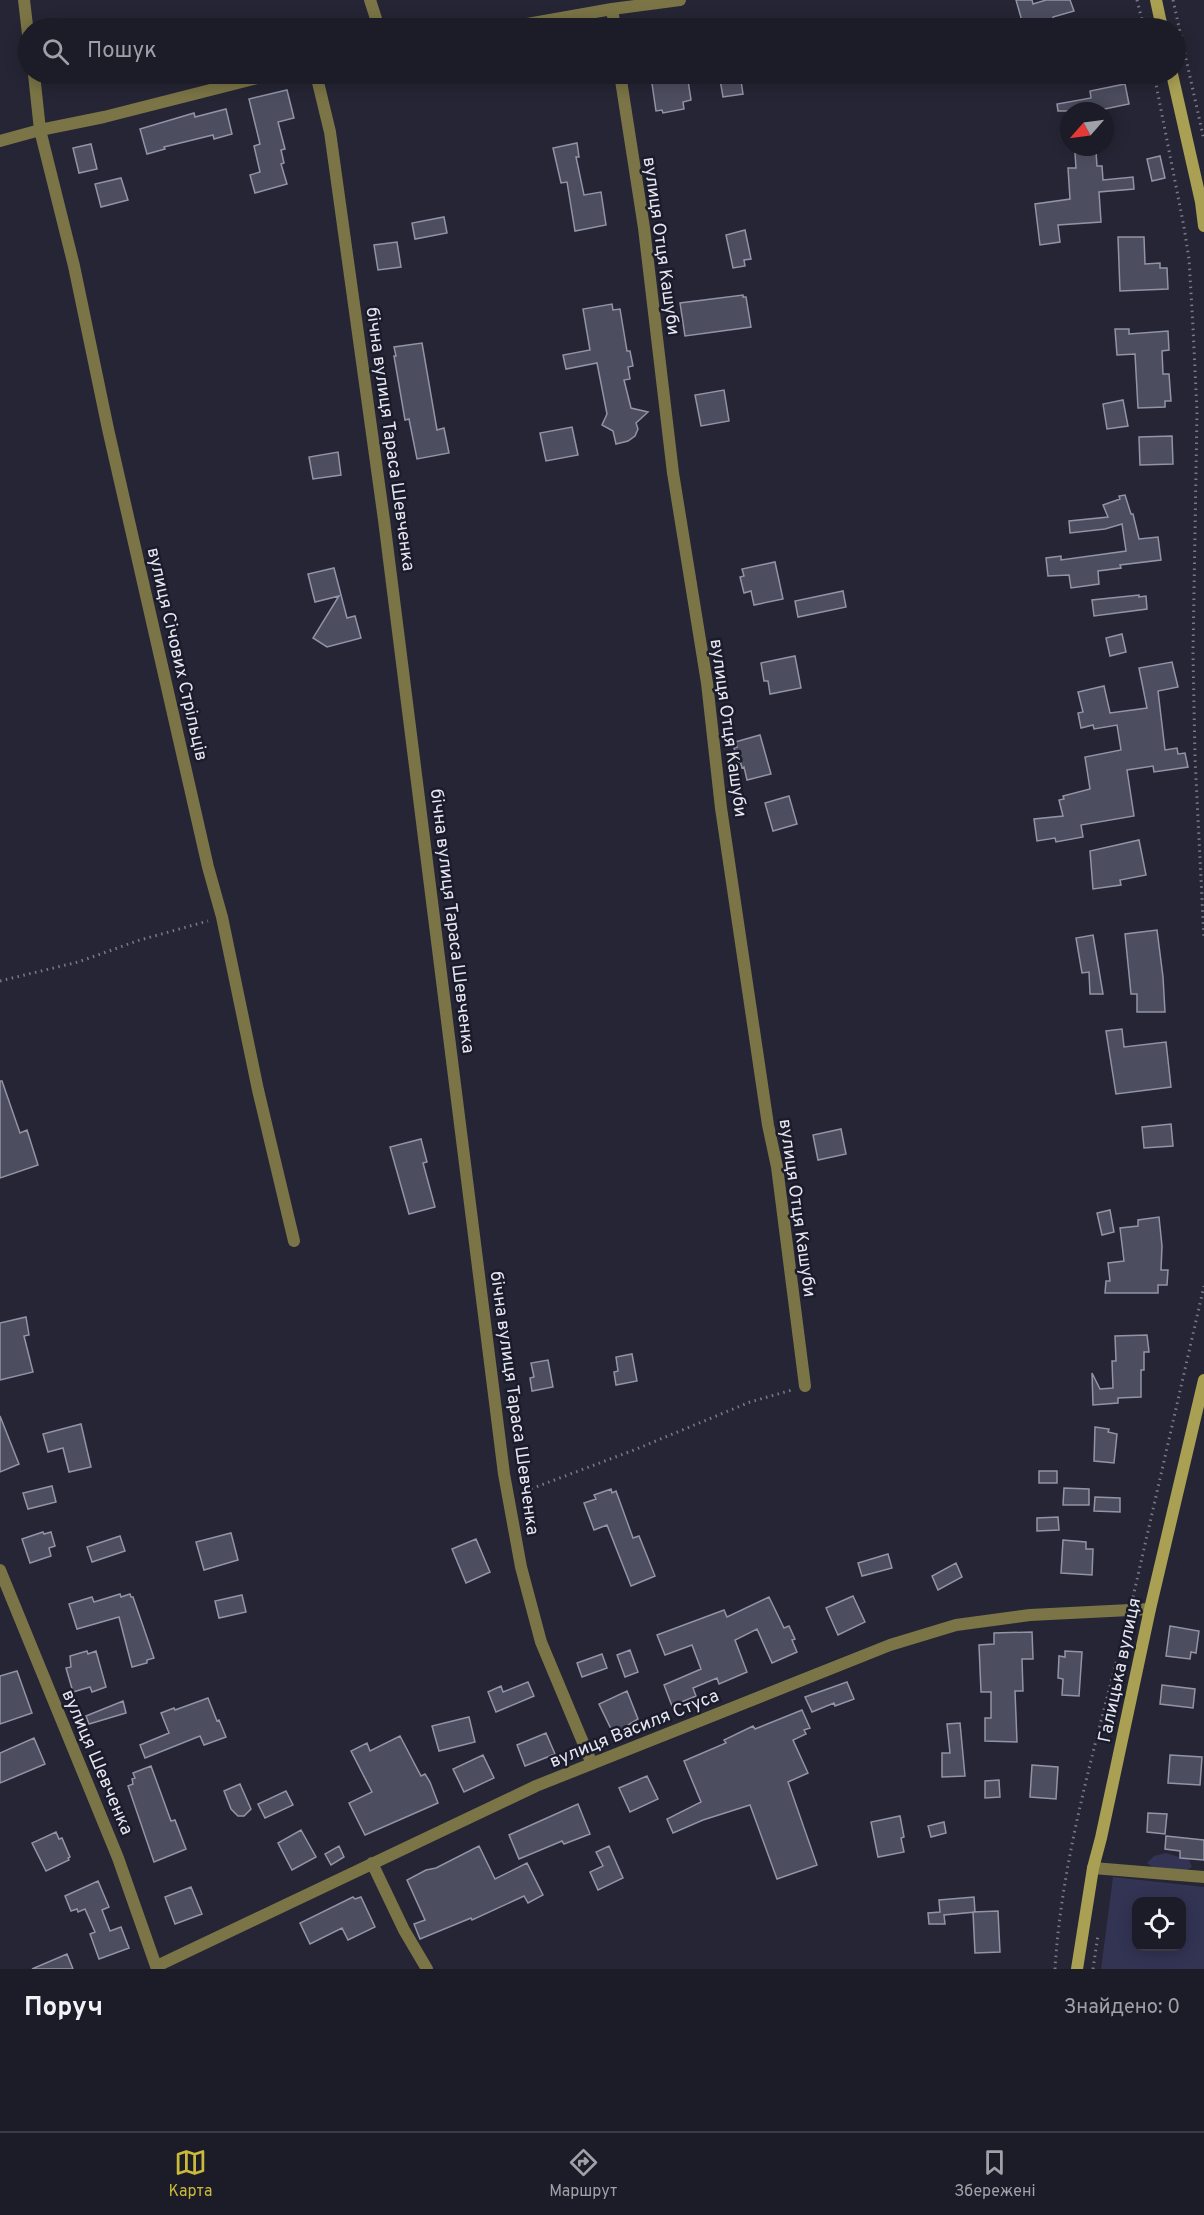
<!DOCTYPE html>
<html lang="uk">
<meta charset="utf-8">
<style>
body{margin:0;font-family:Overpass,sans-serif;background:#252530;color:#f1f3f6}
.controls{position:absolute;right:18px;bottom:18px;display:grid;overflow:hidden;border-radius:12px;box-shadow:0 3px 15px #0003}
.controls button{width:54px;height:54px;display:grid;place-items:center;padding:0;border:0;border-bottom:2px solid #3a3a45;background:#1c1c28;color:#f1f3f6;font:30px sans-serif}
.compass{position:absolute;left:1060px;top:102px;width:54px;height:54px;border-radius:50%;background:#1c1c28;box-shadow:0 3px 15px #0003;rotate:242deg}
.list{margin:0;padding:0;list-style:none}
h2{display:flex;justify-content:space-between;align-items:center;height:78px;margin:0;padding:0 24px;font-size:26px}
h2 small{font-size:20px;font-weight:400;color:#a0a1a8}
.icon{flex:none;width:33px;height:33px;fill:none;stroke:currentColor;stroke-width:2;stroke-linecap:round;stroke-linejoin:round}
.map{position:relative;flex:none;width:1204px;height:1969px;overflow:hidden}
.search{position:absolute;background:#1c1c28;box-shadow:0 3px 15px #0003;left:18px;right:18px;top:18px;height:66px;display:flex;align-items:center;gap:15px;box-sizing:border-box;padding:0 21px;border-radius:33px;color:#a0a1a8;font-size:22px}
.sheet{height:162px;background:#1c1c28}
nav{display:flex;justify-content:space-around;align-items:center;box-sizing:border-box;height:84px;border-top:2px solid #3a3a45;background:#1c1c28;font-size:16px;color:#a0a1a8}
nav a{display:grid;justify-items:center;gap:3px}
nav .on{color:#c9ba3a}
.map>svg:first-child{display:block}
.green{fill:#333354;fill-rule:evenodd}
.building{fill:#4c4d5f;stroke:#9293a7;stroke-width:1.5}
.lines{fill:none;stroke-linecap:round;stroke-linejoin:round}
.path{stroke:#797987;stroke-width:3;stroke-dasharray:1.5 4.5;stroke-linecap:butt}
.street{stroke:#7a7446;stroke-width:12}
.secondary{stroke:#a9a053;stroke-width:12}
.labels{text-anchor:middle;stroke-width:5;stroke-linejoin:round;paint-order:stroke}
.street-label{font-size:18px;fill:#e6e6f1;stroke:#1b1c2b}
</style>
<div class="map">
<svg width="1204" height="1969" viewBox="0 0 1204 1969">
<rect width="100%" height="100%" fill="#252535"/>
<path class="green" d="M1166 1853 1189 1860 1192 1867C1178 1876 1159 1873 1147 1863L1154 1856Z
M1113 1877 1204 1887V1969H1101ZM1136 1902H1182V1946H1136Z"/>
<path class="building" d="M1016 0H1032L1033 4 1046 0H1070L1074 11 1053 17 1056 28H1024Z
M670 74H687L691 100 683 102 684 109 663 113 662 110 656 111 651 77Z
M719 74H740L743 94 723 97Z
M1125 84 1129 104 1095 111H1058L1057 104 1091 98 1090 91Z
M287 90 294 118 278 122 285 149 281 150 284 163 281 164 287 184 255 193 250 175 260 172 254 146 260 144 249 99Z
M226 109 232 134 214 139 213 135 164 147 165 149 147 154 140 129 194 113 195 117Z
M577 143 579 157H576L584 195 601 192 606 225 575 231 567 182 561 183 553 148Z
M91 144 97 169 79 173 73 148Z
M1096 152 1097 166H1102L1103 180 1133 177 1134 189 1099 192 1101 222 1058 225 1060 242 1040 245 1035 204 1070 199 1068 168H1076L1075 153Z
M1160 156 1165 178 1152 181 1147 159Z
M121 178 128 200 101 207 95 184Z
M444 217 447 233 415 239 412 223Z
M745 230 751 259 744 260 745 266 733 268 726 235Z
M1118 237H1144L1145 264 1160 263V268H1167L1168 289 1120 291Z
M397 242 401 267 378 270 374 245Z
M743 295V297H746L751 327 685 336 680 303Z
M612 304 613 310 620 309 627 351H630L633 366 628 367 630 379 624 380 631 408 648 412 636 423 638 429 635 436 628 441 616 444 613 431 602 425 607 414 597 363 566 369 563 355 590 350 583 309Z
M1115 329H1129V334L1168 331 1169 350 1162 351 1163 374H1169L1171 401H1165V407L1138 408 1135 354 1117 355Z
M422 343 437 430 444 428 449 453 417 459 409 419 405 420 394 356H396L394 347Z
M724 390 729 421 701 426 695 395Z
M1123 400 1128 426 1107 429 1103 404Z
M572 427 578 455 546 461 540 433Z
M1172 436 1173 464 1140 465 1139 437Z
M338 452 341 475 313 479 309 457Z
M1125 495 1131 514H1133L1139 539 1158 537 1161 560 1120 565 1121 568 1098 571 1099 584 1071 588 1069 575 1048 576 1046 558 1061 556V560L1126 551 1122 524 1105 529 1070 533 1069 521 1108 517 1103 505 1120 499 1119 496Z
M775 562 783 599 754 605 751 591 744 593 740 577 744 576 742 569Z
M334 568 347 618 355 616 361 638 327 647 313 638 339 596 315 602 308 574Z
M843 591 846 607 798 617 795 601Z
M1139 595V597L1146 596 1147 609 1094 616 1092 600Z
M1122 634 1126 652 1110 656 1106 638Z
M795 656 801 688 770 694 768 681H764L761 663Z
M1172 662 1178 687 1158 691 1165 750 1177 748 1178 754 1185 753 1188 767 1154 772 1153 766 1127 770 1134 816 1081 825 1083 837 1056 842 1055 838 1037 841 1034 819 1063 816 1059 800 1064 799 1063 796 1090 789 1085 757 1121 750 1117 725 1094 729 1093 725 1081 728 1078 713 1083 712 1078 692 1104 686 1110 713 1147 708 1139 668Z
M760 735 771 774 747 780 744 767 742 768 740 761 738 762 734 748 737 747 735 742Z
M789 796 797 824 773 831 765 803Z
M1139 840 1146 875 1120 880 1121 885 1093 889 1090 851Z
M1157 930 1163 977 1165 1012H1137V994H1131L1125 934Z
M1093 935 1103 994H1090L1089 972 1082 973 1076 938Z
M1122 1029 1124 1047 1166 1042 1171 1087 1116 1094 1106 1031Z
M0 1081H2L20 1133 27 1130 38 1165 0 1178Z
M1171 1124 1173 1146 1144 1148 1142 1127Z
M841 1129 846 1154 818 1160 813 1135Z
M421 1139 427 1162 423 1163 435 1207 409 1214 390 1147Z
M1110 1210 1114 1232 1102 1235 1097 1213Z
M1159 1217 1162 1246 1161 1270H1168L1167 1285H1158V1293H1105L1106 1281H1110L1108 1263 1124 1261 1120 1228 1138 1226V1220Z
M26 1317 29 1335 24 1336 33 1372 0 1380V1323Z
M1147 1335 1149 1352H1144V1370H1141V1397L1118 1398V1403L1093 1405 1092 1373 1100 1389 1113 1388 1112 1361H1116L1115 1336Z
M632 1354 637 1381 616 1385 614 1372 618 1371 616 1357Z
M548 1360 553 1387 532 1391 530 1378 534 1377 531 1363Z
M0 1416 19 1464 0 1472Z
M81 1424 91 1467 69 1472 63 1448 48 1452 43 1434Z
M1095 1427 1109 1429 1108 1432 1117 1434 1114 1463 1094 1461Z
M1039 1471H1057V1483H1039Z
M52 1486 56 1502 28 1509 23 1493Z
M1064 1488 1089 1489V1505H1063Z
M611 1489 612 1493 616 1491 633 1538 639 1536 655 1576 631 1586 607 1525 594 1530 584 1503 596 1499 594 1495Z
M1095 1497 1120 1498V1512L1094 1511Z
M1058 1517 1059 1530 1037 1531V1518Z
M43 1532 44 1534 51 1532 55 1546 49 1548 51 1556 30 1563 22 1539Z
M231 1533 238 1560 204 1570 196 1542Z
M120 1536 125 1551 92 1562 87 1547Z
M476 1539 490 1572 466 1583 452 1549Z
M1063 1540 1086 1542V1549H1093L1092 1575 1061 1573Z
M888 1554 892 1568 862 1576 858 1563Z
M956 1563 962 1577 938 1590 932 1576Z
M120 1594 121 1597 130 1594 131 1597H133L154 1658 147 1660V1663L132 1667 119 1617 77 1629 69 1604 92 1597 94 1602Z
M242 1595 246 1612 219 1618 215 1601Z
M853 1596 865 1622 838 1635 826 1608Z
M769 1597 784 1628 789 1626 795 1639 792 1640 797 1652 772 1663 757 1629 735 1640 747 1672 719 1684 717 1678 693 1688 696 1696 672 1706 664 1685 701 1669 692 1645 665 1655 657 1635 724 1610 727 1617Z
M1170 1626 1199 1631 1196 1653 1191 1652 1190 1659 1166 1656Z
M1032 1632 1033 1659H1022L1023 1691H1015L1017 1742 985 1741V1718H991V1692H981L979 1645 994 1644V1633Z
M630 1650 638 1672 625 1677 617 1655Z
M87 1651 88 1654 96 1651 106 1687 92 1692 90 1687 73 1692 66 1668 71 1667 70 1656Z
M1065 1651 1082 1652 1079 1696 1062 1695 1063 1679 1058 1678 1059 1656 1065 1657Z
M602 1654 607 1668 582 1677 577 1663Z
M17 1671 32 1713 0 1724V1676Z
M528 1682 534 1696 496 1712 488 1692 501 1686 503 1692Z
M847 1682 854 1699 835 1706 834 1703 812 1712 805 1697Z
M1162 1685 1195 1689 1193 1708 1160 1704Z
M627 1691 638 1719 620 1730 619 1728 612 1731 599 1704Z
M208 1698 217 1721 219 1720 226 1737 204 1745 200 1736 145 1758 140 1745 169 1733 161 1713 174 1708 175 1710Z
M123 1701 126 1713 89 1724 86 1716Z
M802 1710 810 1728 804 1730 806 1734 793 1740 808 1773 788 1782 817 1865 777 1879 750 1805 703 1820 673 1833 667 1819 701 1802 684 1761 726 1743 724 1740 753 1726 755 1729Z
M469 1717 475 1742 439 1751 432 1726Z
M960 1723 965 1776 942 1777V1753H950L947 1724Z
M546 1733 555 1754 525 1766 517 1745Z
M400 1736 421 1776 425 1774 430 1782 438 1803 365 1835 349 1803 372 1792 351 1751 367 1743 370 1751Z
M34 1738 45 1764 0 1783V1753Z
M483 1755 494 1778 464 1792 453 1769Z
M1170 1755 1202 1757 1200 1785 1168 1783Z
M1032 1765 1058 1767 1056 1799 1030 1797Z
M151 1766 171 1821 175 1820 186 1849 154 1862 128 1786 133 1784 132 1779 135 1778 133 1773Z
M647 1776 658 1799 630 1812 619 1788Z
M999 1780 1000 1797 985 1798V1781Z
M240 1784 251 1809 244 1816H238L231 1809 224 1791Z
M286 1791 293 1805 265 1818 258 1804Z
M578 1804 590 1834 564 1844 562 1841 519 1859 509 1835Z
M1148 1813 1167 1814 1165 1834 1147 1832Z
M900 1816 904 1837 901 1838 904 1852 878 1857 871 1822Z
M944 1822 946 1833 931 1837 928 1826Z
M301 1830 316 1857 292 1870 278 1843Z
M56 1832 59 1839 62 1838 70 1857 68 1858 69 1860 46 1871 32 1843Z
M1166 1836 1204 1840V1860L1180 1858V1851L1165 1849Z
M339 1846 344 1857 331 1865 325 1854Z
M479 1846 495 1879 527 1863 543 1895 528 1903 524 1896 472 1920 471 1918 420 1939 414 1924 425 1920 407 1880 426 1870 436 1868Z
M609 1846 623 1878 598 1890 590 1872 603 1866 596 1852Z
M98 1881 109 1907 102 1910 110 1931 121 1927 129 1948 99 1959 90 1934 95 1932 85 1909 78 1912 77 1909 71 1911 65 1896Z
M191 1887 202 1914 175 1924 165 1897Z
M353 1897 355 1899 361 1897 375 1927 348 1940 342 1928 310 1944 300 1923Z
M974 1897 975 1912 944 1915 945 1924H929L928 1913 940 1912 939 1900Z
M998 1911 1000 1952 975 1953 973 1912Z
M67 1954 73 1969H32Z"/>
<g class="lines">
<path class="path" d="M1137 0 1144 28
M1173 0 1204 140
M1154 74 1184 227 1189 259 1193 327 1197 412 1193 653 1195 758 1204 939
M0 981 78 962 140 940 208 921
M520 1493 634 1450 750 1402 792 1390
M1133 1597 1204 1286
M1055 1969C1062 1853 1098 1737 1126 1624
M1093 1969 1098 1935"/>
<path class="street" d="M24 0 28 34
M370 0 379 28
M612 9 615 28
M504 28 612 9 680 0
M34 74 40 130 74 266 108 429 208 867 222 917 258 1090 294 1241
M316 74 330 132 384 520 504 1474 521 1567 541 1642 592 1764
M620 74 644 228 673 473 707 683 721 808 768 1125 777 1167 805 1386
M0 141 40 130 104 117 273 74
M0 1570 118 1858 157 1969
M372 1863 404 1930 427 1969
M1093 1868 1204 1877
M157 1966 536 1786 890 1645 956 1625 1030 1615 1150 1609"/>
<path class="secondary" d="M1156 0 1162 28
M1172 74 1201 202 1204 226
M1077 1969 1093 1868 1101 1838 1150 1609 1204 1380"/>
</g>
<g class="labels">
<g class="street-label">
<text transform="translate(662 246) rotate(82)" y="6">вулиця Отця Кашуби</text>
<text transform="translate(391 439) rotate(82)" y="6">бічна вулиця Тараса Шевченка</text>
<text transform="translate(178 654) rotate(77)" y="6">вулиця Січових Стрільців</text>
<text transform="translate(729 728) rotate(82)" y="6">вулиця Отця Кашуби</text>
<text transform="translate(453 921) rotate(83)" y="6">бічна вулиця Тараса Шевченка</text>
<text transform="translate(798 1208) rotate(82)" y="6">вулиця Отця Кашуби</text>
<text transform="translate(515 1403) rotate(82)" y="6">бічна вулиця Тараса Шевченка</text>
<text transform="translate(1119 1670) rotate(-78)" y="6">Галицька вулиця</text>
<text transform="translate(634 1728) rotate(-22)" y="6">вулиця Василя Стуса</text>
<text transform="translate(98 1762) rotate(67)" y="6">вулиця Шевченка</text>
</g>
</g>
</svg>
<div class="controls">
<button><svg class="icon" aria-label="locate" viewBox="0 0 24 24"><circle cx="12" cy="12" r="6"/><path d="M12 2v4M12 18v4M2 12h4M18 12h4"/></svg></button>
</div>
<svg class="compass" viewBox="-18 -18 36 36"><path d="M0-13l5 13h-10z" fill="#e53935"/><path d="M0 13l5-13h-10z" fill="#a0a1a8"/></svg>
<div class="search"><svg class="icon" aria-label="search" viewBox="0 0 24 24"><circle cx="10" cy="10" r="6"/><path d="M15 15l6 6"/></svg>Пошук</div>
</div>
<section class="sheet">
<h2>Поруч<small>Знайдено: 0</small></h2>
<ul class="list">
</ul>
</section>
<nav>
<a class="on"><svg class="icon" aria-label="map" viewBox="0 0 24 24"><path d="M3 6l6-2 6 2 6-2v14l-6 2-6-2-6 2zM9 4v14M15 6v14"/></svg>Карта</a>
<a><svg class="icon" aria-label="directions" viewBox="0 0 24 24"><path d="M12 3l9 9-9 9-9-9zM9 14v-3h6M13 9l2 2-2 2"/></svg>Маршрут</a>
<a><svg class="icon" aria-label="saved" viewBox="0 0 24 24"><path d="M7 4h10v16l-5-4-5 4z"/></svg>Збережені</a>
</nav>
